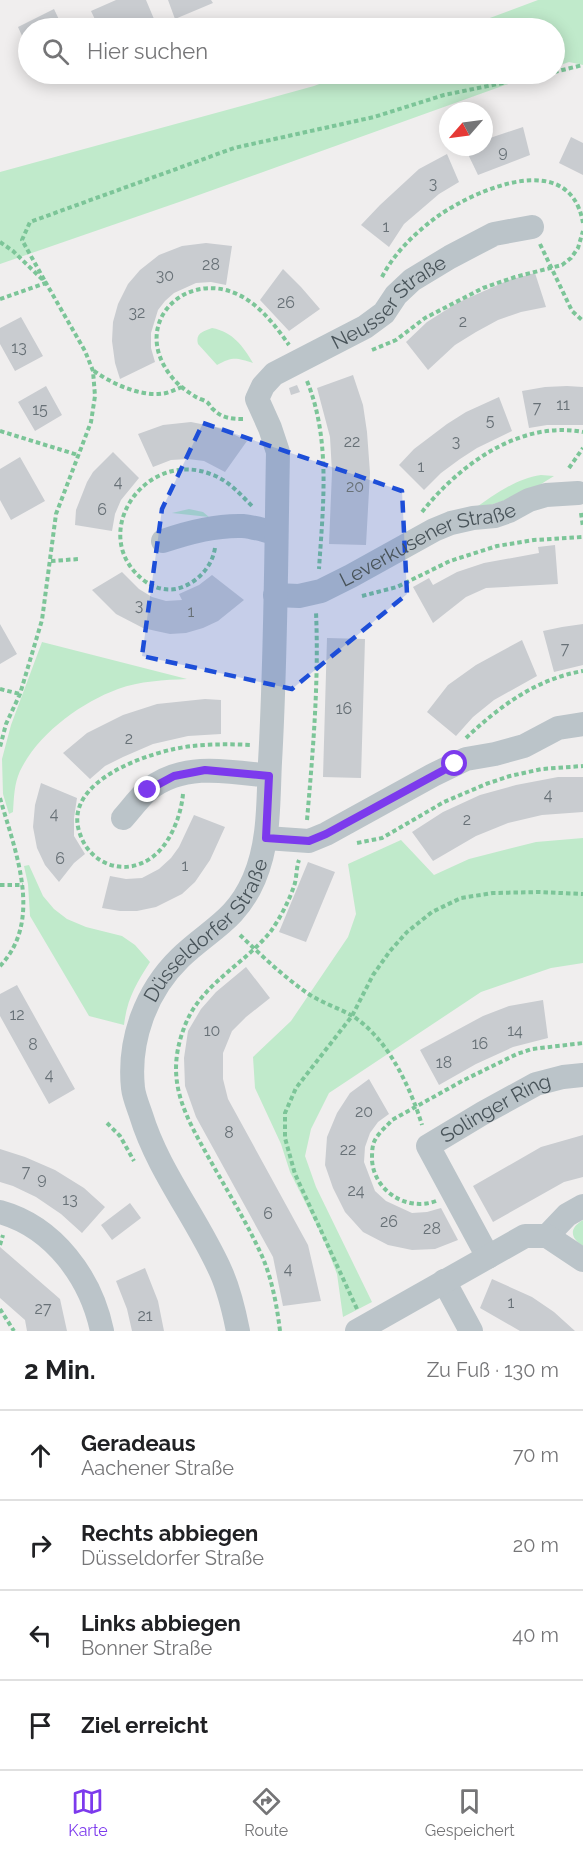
<!DOCTYPE html>
<html lang="de">
<meta charset="utf-8">
<style>
body{margin:0;font-family:Raleway,sans-serif;background:#f2f2f2;color:#202124}
.compass{position:absolute;left:439px;top:102px;width:54px;height:54px;border-radius:50%;background:#fff;box-shadow:0 3px 15px #0003;rotate:242deg}
.stop{position:absolute;width:18px;height:18px;margin:-14px;border:4px solid #7c3aed;border-radius:50%;background:#fff}
.stop.end{background:#7c3aed;border-color:#fff;box-shadow:0 2px 6px #0008}
.list{margin:0;padding:0;list-style:none}
h2{display:flex;justify-content:space-between;align-items:center;height:78px;margin:0;padding:0 24px;font-size:26px}
h2 small{font-size:20px;font-weight:400;color:#757577}
.list li{display:grid;grid-template-columns:39px 1fr auto;gap:18px;align-items:center;box-sizing:border-box;height:90px;padding:0 24px;border-top:2px solid #e0e0e0}
.list b{display:block;font-size:22px;white-space:nowrap}
.list p{margin:0;font-size:20px;white-space:nowrap;color:#757577}
.list em{font-size:20px;font-style:normal;color:#757577}
.icon{flex:none;width:33px;height:33px;fill:none;stroke:currentColor;stroke-width:2;stroke-linecap:round;stroke-linejoin:round}
.map{position:relative;flex:none;width:583px;height:1331px;overflow:hidden}
.search{position:absolute;background:#fff;box-shadow:0 3px 15px #0003;left:18px;right:18px;top:18px;height:66px;display:flex;align-items:center;gap:15px;box-sizing:border-box;padding:0 21px;border-radius:33px;color:#757577;font-size:22px}
.sheet{height:438px;background:#fff}
nav{display:flex;justify-content:space-around;align-items:center;box-sizing:border-box;height:84px;border-top:2px solid #e0e0e0;background:#fff;font-size:16px;color:#757577}
nav a{display:grid;justify-items:center;gap:3px}
nav .on{color:#7c3aed}
.map>svg:first-child{display:block}
.green{fill:#c0eacb}
.building{fill:#c9ccd0}
.lines{fill:none;stroke-linecap:round;stroke-linejoin:round}
.path{stroke:#7cc598;stroke-width:4;stroke-dasharray:4.5 3;stroke-linecap:butt}
.minor{stroke:#bbc4c9;stroke-width:24}
.route{stroke:#7c3aed;stroke-width:8}
.marked{fill:#1d4ed8;fill-opacity:0.2;stroke:#1d4ed8;stroke-width:4.5;stroke-dasharray:12 8;stroke-linejoin:round}
.labels{text-anchor:middle;stroke-width:4.5;stroke-linejoin:round;paint-order:stroke}
.number-label{font-size:16px;fill:#687177}
.street-label{font-size:20px;fill:#485359;stroke:#fff}
</style>
<div class="map">
<svg width="583" height="1331" viewBox="0 0 583 1331">
<rect width="100%" height="100%" fill="#f0eeee"/>
<path class="green" d="M538 0H583V65L569 62 555 67 554 28H463Z
M346 74H536L182 201 0 264V172L314 86Z
M212 328C233 332 243 346 253 363 237 358 233 356 217 365L198 344C195 333 204 331 212 328Z
M541 475 554 476 525 494 471 511C493 496 514 479 541 475Z
M189 509 203 512 209 517 172 513Z
M42 642 187 679C164 680 140 681 118 689 80 703 38 734 20 771 14 784 14 798 13 812L9 814 3 794 2 759 11 725Z
M583 838V963L551 968 481 992 329 1093 311 1129 305 1156 316 1187 372 1302 343 1317 337 1274 323 1238 290 1172 281 1144 255 1088 253 1057 291 1021 348 937 356 914 348 864 401 840 434 875 469 859 536 842Z
M29 865 43 896 54 909 67 919 86 927 122 936 135 945 150 962C136 984 127 999 124 1025L89 1016 30 916 28 884 24 866Z
M583 1220V1246C571 1238 568 1229 583 1220Z"/>
<path class="building" d="M116 0H146L154 19 132 28H99L91 11Z
M168 0H211L213 3 175 19Z
M54 9 63 28H28V49L18 27Z
M523 127 530 155 478 175 465 148 484 147V140Z
M571 137 583 143V175L559 163Z
M447 154 459 182 439 194 404 224 389 247 361 225 380 205 419 169Z
M206 243 232 246 226 285 211 282 196 283 174 293 165 301 158 310 151 333V348L155 362 120 379 115 363 112 341 113 322 118 304 128 284 140 270 159 255 182 246Z
M283 269 301 287 320 309 289 331 260 300Z
M535 273 546 307 521 312 498 320 476 332 455 345 428 370 406 342 427 322 457 303 509 280Z
M21 317 43 356 15 371 0 344V328Z
M353 375 363 405 367 432 370 473 366 545 329 544 332 472 330 437 317 388Z
M297 385 300 392 291 395 289 388Z
M46 386 62 415 35 431 18 402Z
M567 386 583 387V425H547L529 428 522 391 545 387Z
M499 397 512 431 477 448 460 459 441 473 424 490 399 465 414 449 447 424 466 412Z
M191 422 221 428 247 441 225 472 204 461 188 459 171 460 153 467 138 434 163 425Z
M113 452 139 478 121 500 115 514 112 531 75 525 76 510 87 482 93 472Z
M20 457 45 501 11 520 0 500V469Z
M555 545 558 584 486 588 466 597 433 623 413 587 429 578 433 585 457 572 484 563 539 553 538 547Z
M122 572 139 589 152 597 166 601 182 600 179 594 199 585 212 575 244 600 218 621 203 628 186 633 170 634 156 631 143 628 116 614 92 590Z
M0 624 17 654 0 664Z
M583 624V665L554 672 543 631 562 627Z
M327 638 365 639 361 778 323 777Z
M522 640 537 676 494 700 473 717 456 736 427 712 448 685 476 665Z
M205 699 221 700V734L188 736 153 744 123 757 105 766 90 779 63 753 87 733 123 715 157 704Z
M558 777H583V812L542 815 508 823 476 836 433 861 412 832 443 812 480 795 516 785Z
M41 783 77 798 74 818V836L85 854 74 863 59 882 45 865 37 848 33 827 35 805Z
M194 815 225 827 210 860 195 882 182 894 156 907 137 911H120L102 908 110 876 126 879 142 878 159 869 171 858 179 847Z
M308 862 335 872 306 942 279 932Z
M246 967 270 998 246 1017 232 1031 223 1053V1079L228 1099 308 1245 321 1301 283 1306 273 1257 196 1117 185 1086 184 1058 188 1031 201 1009 216 992Z
M17 985 75 1089 49 1104 0 1016V994Z
M543 1000 548 1038 513 1047 476 1064 439 1085 420 1050 483 1016 509 1006Z
M369 1079 389 1114 378 1122 370 1133 365 1147 364 1162 375 1191 386 1201 412 1213 427 1212 441 1208 458 1240 435 1249 412 1250 388 1245 363 1232 345 1212 333 1188 325 1165 327 1137 337 1113 350 1093Z
M583 1135V1177L564 1182 493 1222 473 1186 541 1147Z
M0 1149 25 1157 55 1170 84 1188 105 1207 82 1233 61 1214 36 1197 13 1186 0 1182Z
M130 1203 141 1218 112 1240 101 1225Z
M0 1247 60 1299 67 1331H27L25 1320 0 1298Z
M145 1268 158 1301 164 1331H132L127 1309 116 1281Z
M492 1279 532 1297 554 1312 575 1331H520L480 1308Z"/>
<g class="lines">
<path class="path" d="M554 72 583 65
M0 242 13 251 46 283 85 351 93 371 95 396 91 422 56 514 42 620 20 694 6 724 0 747
M540 244 572 311 583 321
M382 277C394 253 416 232 438 216 477 189 570 148 583 223
M0 299 46 283 22 240 30 222 234 148 374 117 444 95 547 74
M372 350 396 340 425 318 483 288 515 277 562 265 571 258 578 248 583 231
M94 371C111 383 137 395 158 394 167 394 174 390 182 387
M307 381C331 440 323 506 319 569
M243 419C231 419 222 418 214 410 211 408 210 405 208 403 205 400 199 399 196 397 186 391 178 385 171 376 130 324 184 270 237 294 259 304 275 325 289 345
M0 431 78 455
M569 468 583 448
M422 512C459 465 520 420 583 432
M581 513 583 527
M215 548C212 566 200 579 185 586 172 592 158 590 146 582 84 537 145 446 213 475 229 481 240 494 252 506
M51 561 79 559
M362 596 397 587 450 561 497 546 534 540 583 537
M0 689 20 694
M466 738C500 706 536 679 583 671
M183 794C181 816 170 845 151 858 124 877 90 864 80 834 60 780 154 750 192 746 212 744 232 744 252 745
M0 798C15 851 44 920 0 966
M307 820C313 751 319 681 316 612
M357 843 382 838 444 802 486 784 510 776 542 769 583 766
M0 885H23
M240 935C262 956 285 978 310 995 323 1003 338 1008 351 1015 387 1037 410 1086 422 1125
M107 1123 120 1136 134 1161
M436 1201C407 1212 374 1191 372 1160 372 1154 372 1147 374 1142 378 1133 386 1127 392 1120L464 1080 517 1054 532 1049 583 1043
M0 1245 3 1235
M0 1309 14 1331
M357 1309 295 1174 285 1138V1113L296 1088 352 1016 373 975 390 951 407 932 432 912 461 898 493 893 539 892 583 894
M280 1331C277 1306 272 1279 262 1256 247 1223 228 1192 210 1160 185 1115 164 1081 184 1028 199 985 244 965 271 931 280 918 289 901 294 886 297 878 296 868 299 860"/>
<g class="minor">
<path d="M163 541C189 532 216 525 243 526 254 527 266 531 276 533"/>
<path id="s1" d="M275 595 299 596 321 591 351 576 434 530 451 523 473 518 495 516 509 511 529 500 546 495 578 493"/>
<path d="M123 818C131 809 139 798 148 790 183 762 228 771 269 776"/>
<path d="M266 838 309 841 326 834 433 775 466 759 495 754 524 746 558 728 583 724"/>
<path d="M0 1212C54 1227 91 1278 102 1331"/>
<path d="M547 1236 567 1215 583 1206"/>
<path id="s2" d="M488 1257 428 1146 483 1113 536 1084 563 1077 583 1075"/>
<path d="M444 1281 471 1331"/>
<path id="s3" d="M238 1331C234 1311 229 1290 221 1272 197 1218 158 1171 141 1115 138 1106 134 1097 133 1088 128 1040 146 991 180 958 210 929 236 921 254 879 270 842 268 801 270 762 276 659 276 555 278 452L270 428 257 399 263 386 274 374 365 327 384 313 396 295 412 280 450 257 494 234 532 227"/>
<path d="M357 1331 525 1236H547L583 1260"/>
</g>
</g>
<g class="lines">
<path class="route" d="M148 790 174 776 205 770 269 776 266 838 309 841 326 834 455 764"/>
</g>
<path class="marked" d="M203 423 402 491 407 594 292 689 142 656 162 509Z"/>
<g class="labels">
<g class="number-label">
<text x="503" y="157">9</text>
<text x="433" y="189">3</text>
<text x="386" y="232">1</text>
<text x="211" y="270">28</text>
<text x="165" y="281">30</text>
<text x="286" y="308">26</text>
<text x="137" y="318">32</text>
<text x="463" y="327">2</text>
<text x="19" y="353">13</text>
<text x="563" y="410">11</text>
<text x="537" y="413">7</text>
<text x="40" y="415">15</text>
<text x="490" y="426">5</text>
<text x="352" y="447">22</text>
<text x="456" y="447">3</text>
<text x="421" y="472">1</text>
<text x="118" y="487">4</text>
<text x="355" y="492">20</text>
<text x="102" y="515">6</text>
<text x="139" y="611">3</text>
<text x="191" y="617">1</text>
<text x="565" y="654">7</text>
<text x="344" y="714">16</text>
<text x="129" y="744">2</text>
<text x="548" y="800">4</text>
<text x="54" y="819">4</text>
<text x="467" y="825">2</text>
<text x="60" y="864">6</text>
<text x="185" y="871">1</text>
<text x="17" y="1020">12</text>
<text x="212" y="1036">10</text>
<text x="515" y="1036">14</text>
<text x="480" y="1049">16</text>
<text x="33" y="1050">8</text>
<text x="444" y="1068">18</text>
<text x="49" y="1080">4</text>
<text x="364" y="1117">20</text>
<text x="229" y="1138">8</text>
<text x="348" y="1155">22</text>
<text x="26" y="1177">7</text>
<text x="42" y="1184">9</text>
<text x="356" y="1196">24</text>
<text x="70" y="1205">13</text>
<text x="268" y="1219">6</text>
<text x="389" y="1227">26</text>
<text x="432" y="1234">28</text>
<text x="288" y="1274">4</text>
<text x="511" y="1308">1</text>
<text x="43" y="1314">27</text>
<text x="145" y="1321">21</text>
</g>
<g class="street-label">
<text dy="7" stroke="none"><textPath href="#s3" startOffset="1172">Neusser Straße</textPath></text>
<text dy="7" stroke="none"><textPath href="#s1" startOffset="164">Leverkusener Straße</textPath></text>
<text dy="7" stroke="none"><textPath href="#s3" startOffset="448">Düsseldorfer Straße</textPath></text>
<text dy="7" stroke="none"><textPath href="#s2" startOffset="204">Solinger Ring</textPath></text>
</g>
</g>
</svg>
<svg class="compass" viewBox="-18 -18 36 36"><path d="M0-13l5 13h-10z" fill="#e53935"/><path d="M0 13l5-13h-10z" fill="#757577"/></svg>
<div class="stop" style="left:455px;top:764px"></div>
<div class="stop end" style="left:148px;top:790px"></div>
<div class="search"><svg class="icon" aria-label="search" viewBox="0 0 24 24"><circle cx="10" cy="10" r="6"/><path d="M15 15l6 6"/></svg>Hier suchen</div>
</div>
<section class="sheet">
<h2>2 Min.<small>Zu Fuß · 130 m</small></h2>
<ul class="list">
<li><svg class="icon" aria-label="ahead" viewBox="0 0 24 24"><path d="M12 20V5M6 11l6-6 6 6"/></svg><div><b>Geradeaus</b><p>Aachener Straße</p></div><em>70 m</em></li>
<li><svg class="icon" aria-label="right" viewBox="0 0 24 24"><path d="M7 20v-9h11M14 6l5 5-5 5"/></svg><div><b>Rechts abbiegen</b><p>Düsseldorfer Straße</p></div><em>20 m</em></li>
<li><svg class="icon" aria-label="left" viewBox="0 0 24 24"><path d="M17 20v-9H6M10 6l-5 5 5 5"/></svg><div><b>Links abbiegen</b><p>Bonner Straße</p></div><em>40 m</em></li>
<li><svg class="icon" aria-label="arrive" viewBox="0 0 24 24"><path d="M6 21V4h12l-3 4 3 4H6"/></svg><div><b>Ziel erreicht</b></div></li>
</ul>
</section>
<nav>
<a class="on"><svg class="icon" aria-label="map" viewBox="0 0 24 24"><path d="M3 6l6-2 6 2 6-2v14l-6 2-6-2-6 2zM9 4v14M15 6v14"/></svg>Karte</a>
<a><svg class="icon" aria-label="directions" viewBox="0 0 24 24"><path d="M12 3l9 9-9 9-9-9zM9 14v-3h6M13 9l2 2-2 2"/></svg>Route</a>
<a><svg class="icon" aria-label="saved" viewBox="0 0 24 24"><path d="M7 4h10v16l-5-4-5 4z"/></svg>Gespeichert</a>
</nav>
